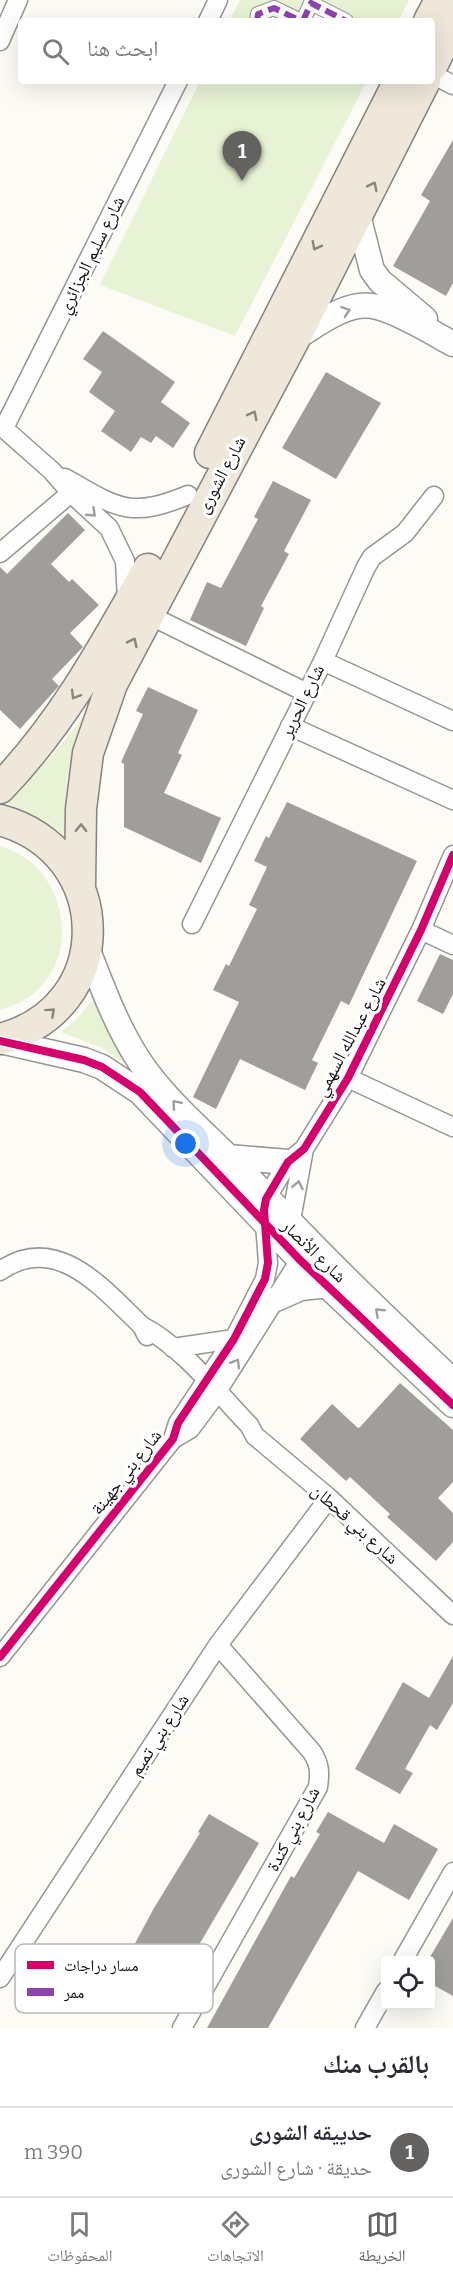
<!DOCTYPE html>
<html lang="ar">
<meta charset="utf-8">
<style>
body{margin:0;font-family:Bitter,"Noto Naskh Arabic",serif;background:#f7f7f7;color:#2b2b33;direction:rtl}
.controls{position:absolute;right:18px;bottom:18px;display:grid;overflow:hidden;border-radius:6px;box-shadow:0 6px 24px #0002}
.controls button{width:54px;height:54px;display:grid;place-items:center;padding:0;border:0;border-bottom:2px solid #e1e1e2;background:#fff;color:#2b2b33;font:30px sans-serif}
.you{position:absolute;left:186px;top:1144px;width:21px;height:21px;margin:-15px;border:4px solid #fff;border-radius:50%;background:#1a73e8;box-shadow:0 0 0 9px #1a73e833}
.badge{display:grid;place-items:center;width:39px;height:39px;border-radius:50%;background:#636260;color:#fff;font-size:20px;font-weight:700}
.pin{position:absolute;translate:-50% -50px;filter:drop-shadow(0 2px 3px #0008)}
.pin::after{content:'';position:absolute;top:32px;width:21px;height:18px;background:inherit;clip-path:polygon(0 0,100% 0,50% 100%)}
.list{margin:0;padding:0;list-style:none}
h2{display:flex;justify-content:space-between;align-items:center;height:78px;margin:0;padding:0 24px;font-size:26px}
h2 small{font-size:20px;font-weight:400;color:#7c7c81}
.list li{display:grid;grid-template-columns:39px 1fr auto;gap:18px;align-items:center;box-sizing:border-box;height:90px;padding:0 24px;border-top:2px solid #e1e1e2}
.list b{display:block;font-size:22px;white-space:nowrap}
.list p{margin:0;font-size:20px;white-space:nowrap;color:#7c7c81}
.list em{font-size:20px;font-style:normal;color:#7c7c81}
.icon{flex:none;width:33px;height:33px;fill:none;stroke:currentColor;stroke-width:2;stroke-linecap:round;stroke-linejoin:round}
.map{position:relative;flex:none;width:453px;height:2028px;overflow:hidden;direction:ltr}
.search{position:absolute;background:#fff;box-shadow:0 6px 24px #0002;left:18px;right:18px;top:18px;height:66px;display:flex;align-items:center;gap:15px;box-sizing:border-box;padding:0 21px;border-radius:6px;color:#7c7c81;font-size:22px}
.sheet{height:168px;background:#fff}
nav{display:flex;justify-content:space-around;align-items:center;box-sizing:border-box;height:84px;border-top:2px solid #e1e1e2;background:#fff;font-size:16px;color:#7c7c81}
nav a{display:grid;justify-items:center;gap:3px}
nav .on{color:#636260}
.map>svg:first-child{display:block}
.green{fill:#e8f3d5}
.building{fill:#a09e9b}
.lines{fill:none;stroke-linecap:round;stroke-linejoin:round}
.pedestrian-casing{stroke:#969694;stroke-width:16}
.minor-casing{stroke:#969694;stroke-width:21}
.tertiary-casing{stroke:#969694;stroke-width:27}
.primary-casing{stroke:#848381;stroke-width:33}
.pedestrian{stroke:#fffefe;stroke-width:14}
.minor{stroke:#fffefe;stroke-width:18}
.tertiary{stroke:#fffefe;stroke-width:24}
.primary{stroke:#eee7da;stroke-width:30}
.quiet{stroke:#8e44ad;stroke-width:6;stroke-dasharray:12 6;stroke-linecap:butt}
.cycleway-casing{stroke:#fff;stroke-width:11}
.cycleway{stroke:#d6006c;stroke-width:8}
.oneway{stroke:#8a867f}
.oneway2{stroke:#9f9f9f}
.labels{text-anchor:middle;stroke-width:6;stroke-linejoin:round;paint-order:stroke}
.street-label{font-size:18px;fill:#101010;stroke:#fff}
.key{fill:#fff;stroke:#b7b7b7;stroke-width:1.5}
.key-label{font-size:16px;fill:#101010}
</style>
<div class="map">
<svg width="453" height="2028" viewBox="0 0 453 2028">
<rect width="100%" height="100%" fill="#fcfbf6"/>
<path class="green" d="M240 0H409L398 21H346L312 4 303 21 280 10 257 21H229Z
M200 81H367L235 336 100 285Z
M83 716 67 776 65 837 49 823 3 801C36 776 59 749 83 716Z
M0 846C63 863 85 951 33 994 24 1002 11 1006 0 1010Z
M95 997 134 1069 100 1047 61 1032 77 1019Z"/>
<path class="building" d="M453 140V283L446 296 393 266 430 201 421 195Z
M103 331 175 382 161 402 190 423 173 448 156 436 151 443 141 437 131 452 101 431 115 411 89 392 102 372 83 359Z
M326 372 381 403 336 479 282 448Z
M273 481 311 500 284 551 289 554 261 606 264 608 246 646 190 620 207 582 221 588 258 519 254 517Z
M68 513 85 530 51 564 69 582 72 579 99 605 70 633 83 647 52 679 59 686 20 729 0 710V567L7 574Z
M148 687 198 710 178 753 182 755 164 793 221 818 201 863 124 827V764L121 762 143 714 136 711Z
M287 802 417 861 349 1005 341 1001 312 1060 318 1063 305 1090 240 1059 216 1109 193 1097 239 1002 213 990 226 964 229 966 257 909 249 905 267 867 254 861 266 836 269 838Z
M440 954 453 960V994L443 1014 417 1001Z
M400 1383 453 1430V1482L438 1498 453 1513V1542L436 1561 387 1517 390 1514 350 1477 346 1481 300 1439 332 1404 358 1428 360 1427Z
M453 1656V1703L437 1730 430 1725 405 1769 413 1773 400 1794 355 1769 403 1682 429 1698Z
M328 1812 384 1843 394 1824 438 1849 409 1900 358 1871 268 2028H207L291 1876 294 1878 320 1834 316 1832Z
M209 1814 259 1843 173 1989 125 1962 154 1908 200 1833 198 1832Z
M453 1918V1996L430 1983V1957Z"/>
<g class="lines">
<g class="pedestrian-casing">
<path id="pedestrian" d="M257 21 258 14 274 8 301 21
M303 21 311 3 346 21"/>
</g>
<g class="minor-casing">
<path id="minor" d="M208 21 218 0
M0 41 18 0
M432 74 453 85
M0 425 52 471 72 494 109 528 125 561 127 600
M4 428 178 81
M65 478C117 508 130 519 188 495
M0 553 79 486
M147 614 307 693
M323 661 453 721
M290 726 453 800
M192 924 323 661 366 567 372 557 405 533 434 496
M421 930 453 945
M348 1078 453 1127
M0 1271C57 1231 104 1290 142 1326L147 1336
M142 1326C184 1348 217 1392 249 1425L255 1436 329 1498 453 1615
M173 1348 234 1339
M173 1439 190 1429 211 1401 300 1260 298 1241 291 1220 304 1149
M0 1657 173 1439 178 1423 234 1339 265 1279 268 1263 264 1210 266 1199 288 1162 304 1149 348 1078 421 930 453 855
M403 1960 453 1872
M0 1978 218 1645 329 1498
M182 2028 318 1787C320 1772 320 1765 312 1752L218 1645
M365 2028 386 1991"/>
</g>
<g class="tertiary-casing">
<path id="tertiary" d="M358 215 372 270 380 281 425 319
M295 338C317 325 345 302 372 306 394 309 433 333 453 344
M87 948C102 986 116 1025 138 1059 168 1105 213 1139 250 1179 314 1249 383 1315 453 1381
M0 1041 84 1060 102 1067 140 1092 300 1260 453 1405
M228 1157 288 1162
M276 1299 301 1288 328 1285"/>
</g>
<g class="primary-casing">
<path id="primary" d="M429 21 440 0
M432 66 453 23
M210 453 399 81
M0 788C62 724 104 647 148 569
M0 820C116 852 118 1009 0 1039
M80 887 81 809 88 753 112 684 295 338 425 81"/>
</g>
<use href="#pedestrian" class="pedestrian"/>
<use href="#minor" class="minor"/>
<use href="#tertiary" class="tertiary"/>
<use href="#primary" class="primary"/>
<path class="quiet" d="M257 21 258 14 274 8 301 21
M303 21 311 3 346 21"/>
<g class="cycleway-casing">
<path id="cycleway" d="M0 1041 84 1060 102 1067 140 1092 300 1260 453 1405
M0 1657 173 1439 178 1423 234 1339 265 1279 268 1263 264 1210 266 1199 288 1162 304 1149 348 1078 421 930 453 855"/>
</g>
<use href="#cycleway" class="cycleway"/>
</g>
<defs><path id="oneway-chevron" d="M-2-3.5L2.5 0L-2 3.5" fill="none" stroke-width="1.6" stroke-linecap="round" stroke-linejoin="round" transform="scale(1.5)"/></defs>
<g class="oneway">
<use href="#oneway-chevron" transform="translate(373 186) rotate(-63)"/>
<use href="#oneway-chevron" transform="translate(316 246) rotate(117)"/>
<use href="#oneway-chevron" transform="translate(253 415) rotate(-62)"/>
<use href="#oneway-chevron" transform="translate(133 642) rotate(-64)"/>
<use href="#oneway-chevron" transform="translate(75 695) rotate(121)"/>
<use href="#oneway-chevron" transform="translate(81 828) rotate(-89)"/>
<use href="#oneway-chevron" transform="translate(51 1012) rotate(-42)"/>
</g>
<g class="oneway2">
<use href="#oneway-chevron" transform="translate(346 311) rotate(-19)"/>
<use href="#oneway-chevron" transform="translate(92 513) rotate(43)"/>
<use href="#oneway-chevron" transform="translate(176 1104) rotate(-131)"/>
<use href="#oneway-chevron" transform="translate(298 1185) rotate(-79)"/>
<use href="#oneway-chevron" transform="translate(379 1312) rotate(-137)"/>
<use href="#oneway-chevron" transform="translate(236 1363) rotate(-58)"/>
</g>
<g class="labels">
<g class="street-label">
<text transform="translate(91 255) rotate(-64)" y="6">شارع سليم الجزائري</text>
<text transform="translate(221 475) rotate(-62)" y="6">شارع الشورى</text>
<text transform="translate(302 701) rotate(-64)" y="6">شارع الحرير</text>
<text transform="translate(350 1037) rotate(-62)" y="6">شارع عبدالله السهمي</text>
<text transform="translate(314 1251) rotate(44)" y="6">شارع الأنصار</text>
<text transform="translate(126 1472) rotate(-52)" y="6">شارع بني جهينة</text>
<text transform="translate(355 1524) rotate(42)" y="6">شارع بني قحطان</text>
<text transform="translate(159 1735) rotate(-57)" y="6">شارع بني تميم</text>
<text transform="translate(293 1829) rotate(-62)" y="6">شارع بني كندة</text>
</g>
</g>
<rect x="15" y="1944" width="198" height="69" rx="9" class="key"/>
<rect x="27" y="1961" width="27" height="8" fill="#d6006c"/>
<rect x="27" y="1988" width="27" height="8" fill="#8e44ad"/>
<g class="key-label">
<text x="64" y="1971">مسار دراجات</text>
<text x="64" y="1998">ممر</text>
</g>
</svg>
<div class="controls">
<button><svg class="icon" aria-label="locate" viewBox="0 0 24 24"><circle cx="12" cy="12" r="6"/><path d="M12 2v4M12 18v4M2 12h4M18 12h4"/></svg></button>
</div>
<div class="you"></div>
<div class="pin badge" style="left:242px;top:181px">1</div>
<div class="search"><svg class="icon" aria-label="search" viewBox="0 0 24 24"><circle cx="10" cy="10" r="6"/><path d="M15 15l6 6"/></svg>ابحث هنا</div>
</div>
<section class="sheet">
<h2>بالقرب منك<small></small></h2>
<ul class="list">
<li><span class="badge">1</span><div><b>حدييقه الشورى</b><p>حديقة · شارع الشورى</p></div><em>390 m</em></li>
</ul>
</section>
<nav>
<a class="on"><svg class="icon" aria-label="map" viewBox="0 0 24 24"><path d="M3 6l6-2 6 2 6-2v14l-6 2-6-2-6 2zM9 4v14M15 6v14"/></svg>الخريطة</a>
<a><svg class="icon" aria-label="directions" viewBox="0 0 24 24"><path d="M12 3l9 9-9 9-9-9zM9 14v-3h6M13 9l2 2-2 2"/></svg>الاتجاهات</a>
<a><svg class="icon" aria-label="saved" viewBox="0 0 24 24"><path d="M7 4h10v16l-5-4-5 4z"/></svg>المحفوظات</a>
</nav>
